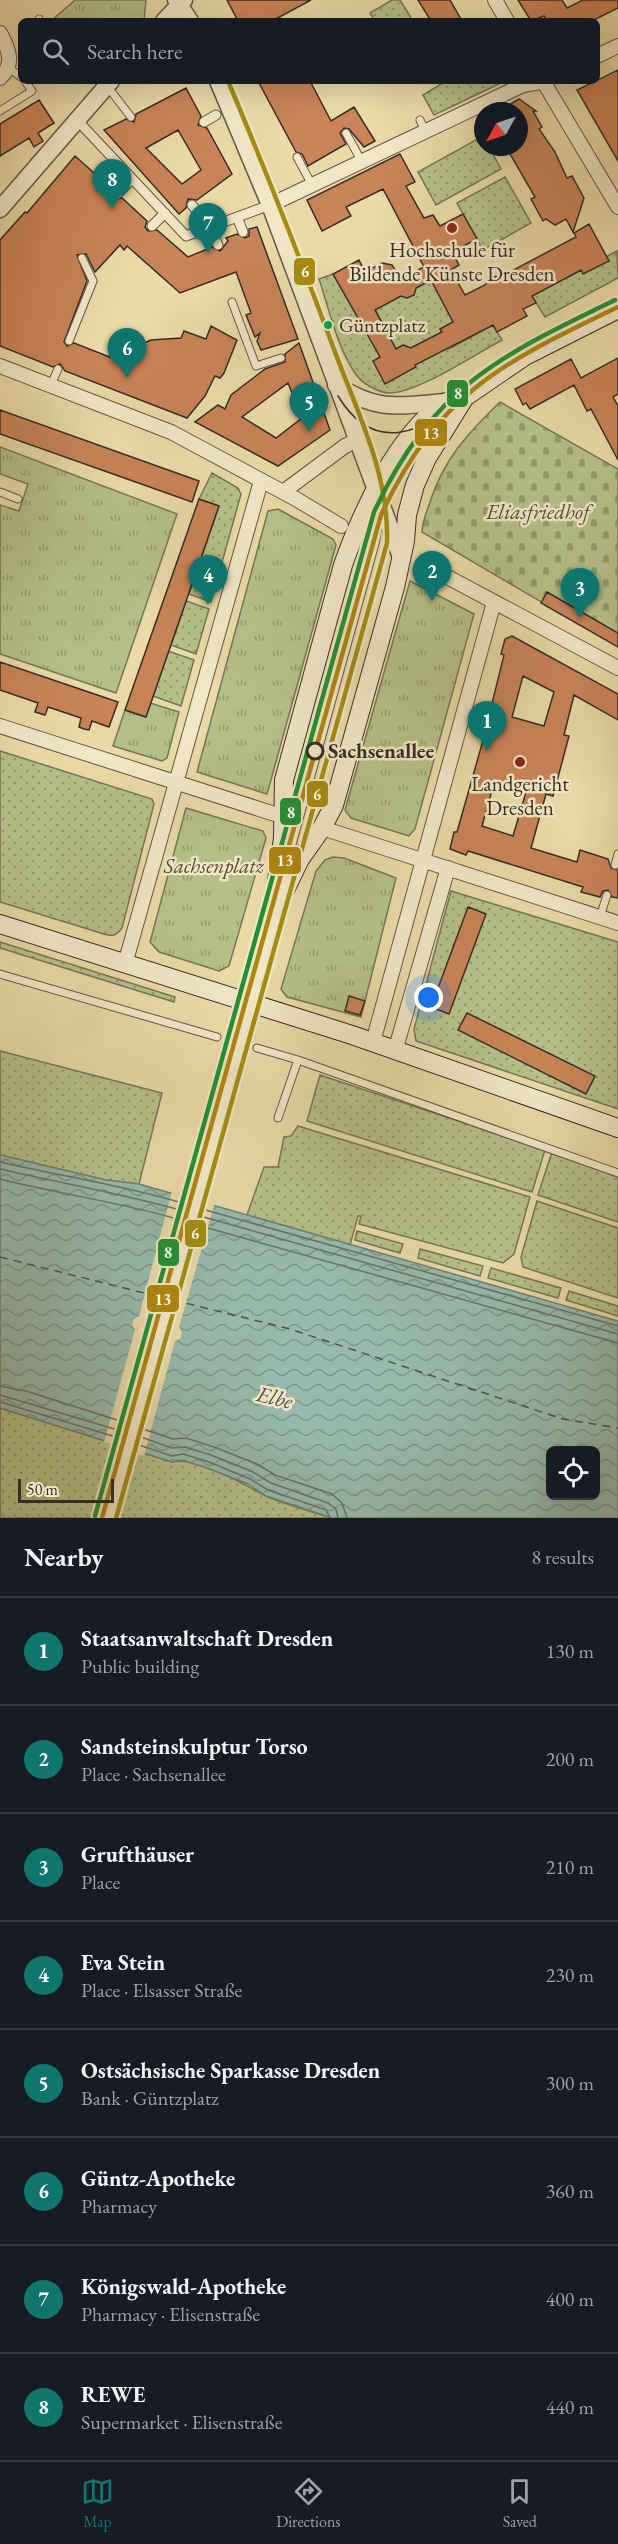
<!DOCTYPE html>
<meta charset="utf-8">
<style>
body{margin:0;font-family:"EB Garamond",serif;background:#242831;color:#f1f3f6}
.controls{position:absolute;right:18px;bottom:18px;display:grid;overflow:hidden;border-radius:9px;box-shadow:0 6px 24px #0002}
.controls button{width:54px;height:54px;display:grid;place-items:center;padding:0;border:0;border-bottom:2px solid #363941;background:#171b24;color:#f1f3f6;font:30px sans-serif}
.compass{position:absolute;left:474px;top:102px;width:54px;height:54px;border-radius:50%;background:#171b24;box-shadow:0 6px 24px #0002;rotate:230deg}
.scale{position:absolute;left:18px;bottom:15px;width:96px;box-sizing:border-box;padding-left:6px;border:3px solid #382c26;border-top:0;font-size:16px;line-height:21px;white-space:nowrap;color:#382c26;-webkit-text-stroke:4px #f1e7c6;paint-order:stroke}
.you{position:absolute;left:429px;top:998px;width:21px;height:21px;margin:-15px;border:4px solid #fff;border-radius:50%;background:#1a73e8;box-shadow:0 0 0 9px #1a73e833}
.badge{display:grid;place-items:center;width:39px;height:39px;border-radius:50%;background:#0f766e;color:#fff;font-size:20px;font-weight:700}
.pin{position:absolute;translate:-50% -50px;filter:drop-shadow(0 2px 3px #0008)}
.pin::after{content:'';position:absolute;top:32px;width:21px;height:18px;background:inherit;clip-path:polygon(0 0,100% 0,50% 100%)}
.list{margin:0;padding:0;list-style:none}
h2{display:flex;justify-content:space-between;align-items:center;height:78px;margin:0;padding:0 24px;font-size:26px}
h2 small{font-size:20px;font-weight:400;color:#9ea1a6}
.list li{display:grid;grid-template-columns:39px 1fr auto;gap:18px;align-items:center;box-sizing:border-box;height:108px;padding:0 24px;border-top:2px solid #363941}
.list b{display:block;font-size:22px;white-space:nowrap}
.list p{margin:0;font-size:20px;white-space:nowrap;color:#9ea1a6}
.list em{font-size:20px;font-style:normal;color:#9ea1a6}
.icon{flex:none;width:33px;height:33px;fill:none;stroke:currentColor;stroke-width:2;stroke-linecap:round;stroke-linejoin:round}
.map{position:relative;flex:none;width:618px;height:1518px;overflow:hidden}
.search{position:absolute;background:#171b24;box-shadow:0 6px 24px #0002;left:18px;right:18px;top:18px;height:66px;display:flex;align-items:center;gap:15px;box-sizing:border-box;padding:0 21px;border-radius:9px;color:#9ea1a6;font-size:22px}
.sheet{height:942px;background:#171b24}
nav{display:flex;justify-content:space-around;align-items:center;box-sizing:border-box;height:84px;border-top:2px solid #363941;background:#171b24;font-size:16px;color:#9ea1a6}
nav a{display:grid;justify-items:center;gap:3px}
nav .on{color:#0f766e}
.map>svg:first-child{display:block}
.grass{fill:url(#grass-dots);stroke:#767658;stroke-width:1.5}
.cemetery{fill:url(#cemetery-stones);stroke:#767658;stroke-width:1.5}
.park{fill:url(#park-tufts);stroke:#767658;stroke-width:1.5}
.water{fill:url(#water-waves);stroke:#718176;stroke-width:1.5;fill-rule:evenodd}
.pier{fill:#e9daa8}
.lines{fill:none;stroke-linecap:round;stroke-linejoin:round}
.shore{stroke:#687369;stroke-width:1.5}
.ferry{stroke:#505048;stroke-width:1.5;stroke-dasharray:8 6;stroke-linecap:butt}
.building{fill:#c88358;stroke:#382c26;stroke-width:1.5;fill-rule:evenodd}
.service-casing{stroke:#645846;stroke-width:9}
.pedestrian-casing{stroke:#645846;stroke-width:11}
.minor-casing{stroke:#645846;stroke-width:16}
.tertiary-casing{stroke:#645846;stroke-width:19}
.secondary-casing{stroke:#382c26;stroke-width:20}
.service{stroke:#f1e7c6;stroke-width:7}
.pedestrian{stroke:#f1e7c6;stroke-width:9}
.minor{stroke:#f1e7c6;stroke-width:14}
.tertiary{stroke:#f1e7c6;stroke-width:16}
.secondary{stroke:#f1e7c6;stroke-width:18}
.tram{stroke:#382c26;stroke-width:1.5}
.secondary-bridge-casing{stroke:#382c26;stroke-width:20;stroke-linecap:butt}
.secondary-bridge{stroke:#f1e7c6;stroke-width:18}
.tram-1-casing{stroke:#f1e7c6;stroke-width:9}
.tram-2-casing{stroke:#f1e7c6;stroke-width:9}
.tram-3-casing{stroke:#f1e7c6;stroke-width:9}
.tram-1{stroke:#ae870f;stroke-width:4.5}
.tram-2{stroke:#a58d11;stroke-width:4.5}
.tram-3{stroke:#229133;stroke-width:4.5}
.poi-dot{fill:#8f2418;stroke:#f1e7c6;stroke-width:2}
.bus-dot{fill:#00a651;stroke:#f1e7c6;stroke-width:2}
.stop-dot{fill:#f1e7c6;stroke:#382c26;stroke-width:3}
.labels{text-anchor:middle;stroke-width:5;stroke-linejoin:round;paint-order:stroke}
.bus-label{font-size:20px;fill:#382c26;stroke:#f1e7c6;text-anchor:start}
.poi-label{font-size:21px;fill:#382c26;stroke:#f1e7c6}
.park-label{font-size:21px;font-style:italic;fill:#514a3a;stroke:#f1e7c6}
.stop-label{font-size:21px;font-weight:bold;fill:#382c26;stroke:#f1e7c6;text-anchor:start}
.water-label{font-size:22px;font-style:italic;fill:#505048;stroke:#f1e7c6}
.line-badge{stroke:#f1e7c6;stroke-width:2}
.badge-label{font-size:16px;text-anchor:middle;font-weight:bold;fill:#fff}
</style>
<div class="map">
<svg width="618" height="1518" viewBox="0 0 618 1518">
<defs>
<pattern id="grass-dots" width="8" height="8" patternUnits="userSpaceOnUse" patternTransform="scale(1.5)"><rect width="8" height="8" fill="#b5c089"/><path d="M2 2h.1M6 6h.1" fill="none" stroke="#949c70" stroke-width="1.8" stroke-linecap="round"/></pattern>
<pattern id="cemetery-stones" width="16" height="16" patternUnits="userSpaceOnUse" patternTransform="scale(1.5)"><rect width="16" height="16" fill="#b5c089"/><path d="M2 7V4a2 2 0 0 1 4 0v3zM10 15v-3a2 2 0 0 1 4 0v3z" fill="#949c70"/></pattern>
<pattern id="park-tufts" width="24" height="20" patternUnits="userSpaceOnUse" patternTransform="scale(1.5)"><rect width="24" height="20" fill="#b5c089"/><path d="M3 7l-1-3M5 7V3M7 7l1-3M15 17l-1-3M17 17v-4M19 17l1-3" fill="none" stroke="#949c70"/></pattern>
<pattern id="water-waves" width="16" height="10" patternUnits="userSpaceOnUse" patternTransform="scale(1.5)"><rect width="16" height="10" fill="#97baac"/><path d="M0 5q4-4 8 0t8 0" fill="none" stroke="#7c978c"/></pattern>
</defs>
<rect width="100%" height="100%" fill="#e9daa8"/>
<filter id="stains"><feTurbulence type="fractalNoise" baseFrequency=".00333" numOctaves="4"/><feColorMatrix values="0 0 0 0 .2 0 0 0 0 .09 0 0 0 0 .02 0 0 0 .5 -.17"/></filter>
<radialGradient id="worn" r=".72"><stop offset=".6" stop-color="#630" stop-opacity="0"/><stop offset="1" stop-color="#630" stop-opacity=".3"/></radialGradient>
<path class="grass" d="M392 0H400L413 21H375L370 13Z
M446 81H466L468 84 474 81H505L434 115 423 95Z
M483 136V147H489L501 169 436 205 418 172Z
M505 177 531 223 483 250 457 203Z
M617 251 618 278 545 317 532 296Z
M333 274 381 357 451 348 493 325 502 340C474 355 419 392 390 393 378 393 361 383 355 373 337 347 329 309 319 279Z
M431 280 453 322 440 329 442 332 407 350 403 345 396 349 373 305 383 299 386 304 401 296 407 298 414 295 416 288Z
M212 473 238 488 241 494 211 602 189 594 219 506 199 499Z
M186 601 209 609 196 654 171 645Z
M168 651 194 660 181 706 153 696Z
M0 751 152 799 154 804 122 928C117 935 113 937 104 934L0 902Z
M451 891 618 942V1109L416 1041 414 1029Z
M0 942 175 997 174 1002 0 948Z
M0 1051 162 1093 139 1184 106 1180 0 1155Z
M320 1075 545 1150 532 1192 307 1121Z
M298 1126 530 1197 514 1254 503 1263 359 1224 361 1216H358L350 1245 247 1215 264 1167H278L284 1137 291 1136Z
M552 1152 618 1177V1222L538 1195Z
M537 1201 618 1228V1298L523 1267 521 1257Z
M357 1231 403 1244 400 1253 355 1240Z
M420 1249 483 1266 480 1276 418 1258Z
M491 1268 561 1288 558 1298 488 1278Z
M569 1291 618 1306V1316L566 1300Z
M0 1408 172 1462C199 1456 242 1484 266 1496 287 1505 310 1511 332 1518H0Z"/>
<path class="cemetery" d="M500 402 618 469V647L422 532C422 523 426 514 429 505 443 460 466 435 500 402Z"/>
<path class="park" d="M75 0H146L144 21H51Z
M0 447 177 514 116 693 0 654V505L19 511 28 484 0 474Z
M278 509 333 539 336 545 267 794 197 772 268 511Z
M410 581 474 614 415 829 409 836 351 818 345 810Z
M150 703 179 712 167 758 162 761 113 746 125 710 145 717Z
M186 808 263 831 266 838 229 966 219 971 159 952 150 942Z
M333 857 344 858 396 878 361 1017 287 997 281 989 316 871 325 860Z"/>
<path class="water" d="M0 1155 106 1180 139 1184 618 1321V1518H332L266 1496 248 1484 207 1468 182 1460 172 1462 0 1408ZM550 1450H596V1496H550Z"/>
<path class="pier" d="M172 1191 215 1203 179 1327 182 1333 181 1338 175 1341 144 1456 104 1442 135 1330 132 1324 134 1319 139 1316Z"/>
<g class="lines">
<path class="shore" d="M0 1162C61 1176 122 1185 182 1203
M0 1169C60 1183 120 1193 180 1210
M0 1179C59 1194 119 1202 177 1219
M202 1209 618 1326
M200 1216 618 1334
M197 1225 618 1343
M0 1386 26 1391 120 1421
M0 1395 118 1430
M0 1402 116 1437
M140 1428 173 1439 186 1438 214 1447 257 1464 275 1475 332 1494 342 1503 347 1518
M138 1436 172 1448 185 1447 211 1455 253 1472 271 1483 328 1503 336 1509 338 1518
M136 1444 172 1456 183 1454 209 1462 250 1479 268 1490 326 1510 330 1518"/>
<path class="ferry" d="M0 1257 156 1296
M173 1300 290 1329 563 1419 618 1428"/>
</g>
<path class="building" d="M227 0H311L272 21H238Z
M418 0H450L462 21H431Z
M518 0H562L567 8 583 0H618V8L592 21H547L544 16 531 21Z
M618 70V161L577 90Z
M258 81H310L331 121 354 107 375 141 364 147 349 129 344 128 340 133 346 144 308 166 302 154 296 152Z
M186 88 201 116 198 125 207 128 232 174 197 200 188 199 186 208 179 214 104 130 126 119 134 122 136 114ZM178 130 201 170 182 184 146 148Z
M519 99 536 111H533L542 127 539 129 555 152 567 178 572 176 584 198 573 232 566 219 555 225 546 219 543 221 531 199 535 197 506 147H519V111H498Z
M39 100 54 123 38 133 43 141 34 147 29 138 0 156V124Z
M400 154 415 182 406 186 424 218 433 215 440 226 463 214 477 239 452 252 459 265 451 270 465 295 485 285 492 277 502 276 576 237 574 233 589 224 609 261 583 274 581 270 532 296 536 303 523 309 527 316 497 332 493 325 415 365 416 367 385 384 373 361 380 357 333 274 359 260 365 272 382 263 392 265 400 279 424 267 383 189 346 207 351 216 322 231 307 200ZM431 280 453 322 440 329 442 332 411 348 403 345 396 349 375 310 401 296 407 298 414 295 416 288Z
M75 156 112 189 113 199 122 198 147 221 145 227 148 231 157 230 188 257 212 247 220 251 228 241 226 238 237 234 245 238 249 236V229L257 227 298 339 261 350 257 341 260 333 255 337 246 315 251 313 236 272 180 293 127 246 124 250 120 245 95 272 86 254 77 255 87 281 64 342 67 346 74 343 125 363 130 349 151 340 181 338 184 331 206 339 211 326 237 340 224 373 220 378 215 376 205 396 187 418 65 371 60 364 53 367 0 346V240L25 212 27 213Z
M299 343 330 430 278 466 195 422 218 405 225 409 231 395 265 369 285 362V354ZM288 383 302 418 276 438 242 417Z
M618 358V394L613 397 618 406V460L591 409 587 411 574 385 530 409 526 403 523 405 515 389 571 359 581 378Z
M0 410 199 481 192 502 0 434Z
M199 499 219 506 146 717 125 710Z
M547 592 618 633V647L541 603Z
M512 636 618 694V720L574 695 564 735 569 736 553 796 546 794 531 848 577 862 580 850 608 859 611 868 618 870V898L612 897 608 890 603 891 600 897 581 892 583 887 468 851 466 855 450 849 454 832H457L482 744 504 655 501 654 505 639ZM523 676 554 692 544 726 512 717ZM494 783 526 792 513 836 482 826Z
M0 662 118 702 109 727 92 721 89 730 84 729 79 727 81 718 48 707 45 715 35 712 38 703 0 690Z
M468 907 486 914 449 1014 431 1007Z
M349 996 365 1001 360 1015 345 1011Z
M467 1013 595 1076 586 1094 458 1030Z"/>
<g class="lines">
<g class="service-casing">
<path id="service" d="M39 19 40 21
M8 67 21 77
M107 86 131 117
M0 111 32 91 25 81
M420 120 425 131
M346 133 362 162
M297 157 312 185
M232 302 256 366 281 358
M69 341 93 281 82 258
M51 385 58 369
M0 492 18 499
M288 859 376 540V504
M615 865 618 854
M600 917 607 895
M0 974 217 1037
M257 1048 298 1060
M278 1118 298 1060 618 1173"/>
</g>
<g class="pedestrian-casing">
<path id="pedestrian" d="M77 120 186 236 270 205
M204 122 216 115
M117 194 132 179
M192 205 210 227 218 245
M237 217 243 232
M152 226 165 213"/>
</g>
<g class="minor-casing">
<path id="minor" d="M495 0 507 21
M0 33C9 49 15 65 0 78
M597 56 618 46
M543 81 618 207
M270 205 523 85 547 81
M0 366 171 432 296 499 341 526
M283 492 345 446 357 440
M425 565 618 668
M0 726 281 816
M322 828 618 923
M125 964 261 481
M373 1042 494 602
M395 1051 448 868"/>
</g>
<g class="tertiary-casing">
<path id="tertiary" d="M176 0 190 21
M164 21 184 0
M218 81 270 205 401 557
M0 209 111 81
M336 385C378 412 398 406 445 402"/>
</g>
<g class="secondary-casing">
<path id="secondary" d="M272 917 300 859 322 828 334 805 395 587 405 541 407 515 415 485 427 458 465 397 525 356 618 309
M0 924 352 1035 618 1128
M241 1032 272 917 283 838 284 780 343 565C361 514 397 435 443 404 448 400 458 399 465 397
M104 1518 217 1116"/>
</g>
<use href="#service" class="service"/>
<use href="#pedestrian" class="pedestrian"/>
<use href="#minor" class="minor"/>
<use href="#tertiary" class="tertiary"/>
<use href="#secondary" class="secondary"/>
<path class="tram" d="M338 396C375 457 422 431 468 398"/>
<g class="secondary-bridge-casing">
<path id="secondary-bridge" d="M217 1116 241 1032"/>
</g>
<use href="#secondary-bridge" class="secondary-bridge"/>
<g class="tram-1-casing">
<path id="tram-1" d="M102 1518 381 515C438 393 502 363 618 307"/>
</g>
<g class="tram-2-casing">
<path id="tram-2" d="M116 1518 387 543C389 477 361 420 338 360 303 266 267 173 228 81"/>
</g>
<g class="tram-3-casing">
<path id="tram-3" d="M95 1516 374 512C432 388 497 357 615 300"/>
</g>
<use href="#tram-1" class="tram-1"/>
<use href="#tram-2" class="tram-2"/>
<use href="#tram-3" class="tram-3"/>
</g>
<g class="poi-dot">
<circle cx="452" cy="228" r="6"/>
<circle cx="520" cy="762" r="6"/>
</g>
<circle class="bus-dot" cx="328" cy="325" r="5"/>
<circle class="stop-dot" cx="315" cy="751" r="8"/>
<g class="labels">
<g class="bus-label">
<text x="339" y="332">Güntzplatz</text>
</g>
<g class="poi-label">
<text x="452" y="257">Hochschule für<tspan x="452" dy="24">Bildende Künste Dresden</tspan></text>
<text x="520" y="791">Landgericht<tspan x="520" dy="24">Dresden</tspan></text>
</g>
<g class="park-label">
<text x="538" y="519">Eliasfriedhof</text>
<text x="214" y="873">Sachsenplatz</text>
</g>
<g class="stop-label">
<text x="328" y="758">Sachsenallee</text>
</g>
<g class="water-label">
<text transform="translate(275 1397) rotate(14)" y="8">Elbe</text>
</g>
</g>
<g class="line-badge">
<rect x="293" y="257" width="23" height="29" rx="6" fill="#a58d11"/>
<rect x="446" y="379" width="23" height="29" rx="6" fill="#229133"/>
<rect x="414" y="418" width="34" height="29" rx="6" fill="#ae870f"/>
<rect x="306" y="780" width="23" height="28" rx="6" fill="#a58d11"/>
<rect x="279" y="797" width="23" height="29" rx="6" fill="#229133"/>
<rect x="268" y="846" width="34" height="29" rx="6" fill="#ae870f"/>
<rect x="184" y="1219" width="23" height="29" rx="6" fill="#a58d11"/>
<rect x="157" y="1238" width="23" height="29" rx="6" fill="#229133"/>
<rect x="146" y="1284" width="34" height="29" rx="6" fill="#ae870f"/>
</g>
<g class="badge-label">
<text x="305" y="277">6</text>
<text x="458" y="399">8</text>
<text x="431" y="439">13</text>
<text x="317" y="800">6</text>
<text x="291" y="818">8</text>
<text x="285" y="866">13</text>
<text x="195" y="1239">6</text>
<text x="168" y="1258">8</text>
<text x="163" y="1305">13</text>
</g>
<rect width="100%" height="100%" filter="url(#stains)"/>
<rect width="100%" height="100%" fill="url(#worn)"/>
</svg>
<div class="controls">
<button><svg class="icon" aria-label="locate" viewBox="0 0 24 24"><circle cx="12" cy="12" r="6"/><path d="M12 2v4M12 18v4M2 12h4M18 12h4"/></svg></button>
</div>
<svg class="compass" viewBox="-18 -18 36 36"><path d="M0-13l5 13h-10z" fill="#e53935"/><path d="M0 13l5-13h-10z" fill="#9ea1a6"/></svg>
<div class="scale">50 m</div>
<div class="you"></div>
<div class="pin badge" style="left:487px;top:751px">1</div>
<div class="pin badge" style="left:432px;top:601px">2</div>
<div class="pin badge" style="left:580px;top:618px">3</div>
<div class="pin badge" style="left:208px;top:605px">4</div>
<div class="pin badge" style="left:309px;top:432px">5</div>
<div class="pin badge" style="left:127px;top:378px">6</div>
<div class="pin badge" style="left:208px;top:253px">7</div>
<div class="pin badge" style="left:112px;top:209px">8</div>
<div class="search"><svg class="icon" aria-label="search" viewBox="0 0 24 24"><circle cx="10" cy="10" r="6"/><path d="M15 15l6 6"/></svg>Search here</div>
</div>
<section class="sheet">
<h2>Nearby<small>8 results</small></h2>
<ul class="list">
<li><span class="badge">1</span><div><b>Staatsanwaltschaft Dresden</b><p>Public building</p></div><em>130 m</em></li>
<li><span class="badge">2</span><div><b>Sandsteinskulptur Torso</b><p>Place · Sachsenallee</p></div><em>200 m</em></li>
<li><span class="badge">3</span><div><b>Grufthäuser</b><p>Place</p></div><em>210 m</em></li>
<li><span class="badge">4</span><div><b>Eva Stein</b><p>Place · Elsasser Straße</p></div><em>230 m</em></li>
<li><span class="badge">5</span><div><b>Ostsächsische Sparkasse Dresden</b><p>Bank · Güntzplatz</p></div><em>300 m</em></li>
<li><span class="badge">6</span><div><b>Güntz-Apotheke</b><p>Pharmacy</p></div><em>360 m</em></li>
<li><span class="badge">7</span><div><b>Königswald-Apotheke</b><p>Pharmacy · Elisenstraße</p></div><em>400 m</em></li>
<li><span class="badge">8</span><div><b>REWE</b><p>Supermarket · Elisenstraße</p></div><em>440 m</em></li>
</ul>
</section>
<nav>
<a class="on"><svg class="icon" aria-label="map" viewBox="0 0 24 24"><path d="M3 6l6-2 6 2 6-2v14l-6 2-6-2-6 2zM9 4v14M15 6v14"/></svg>Map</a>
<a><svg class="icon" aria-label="directions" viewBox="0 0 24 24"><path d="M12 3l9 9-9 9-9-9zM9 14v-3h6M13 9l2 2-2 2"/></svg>Directions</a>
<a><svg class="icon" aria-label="saved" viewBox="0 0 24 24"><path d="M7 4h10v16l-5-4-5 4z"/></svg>Saved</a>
</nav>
